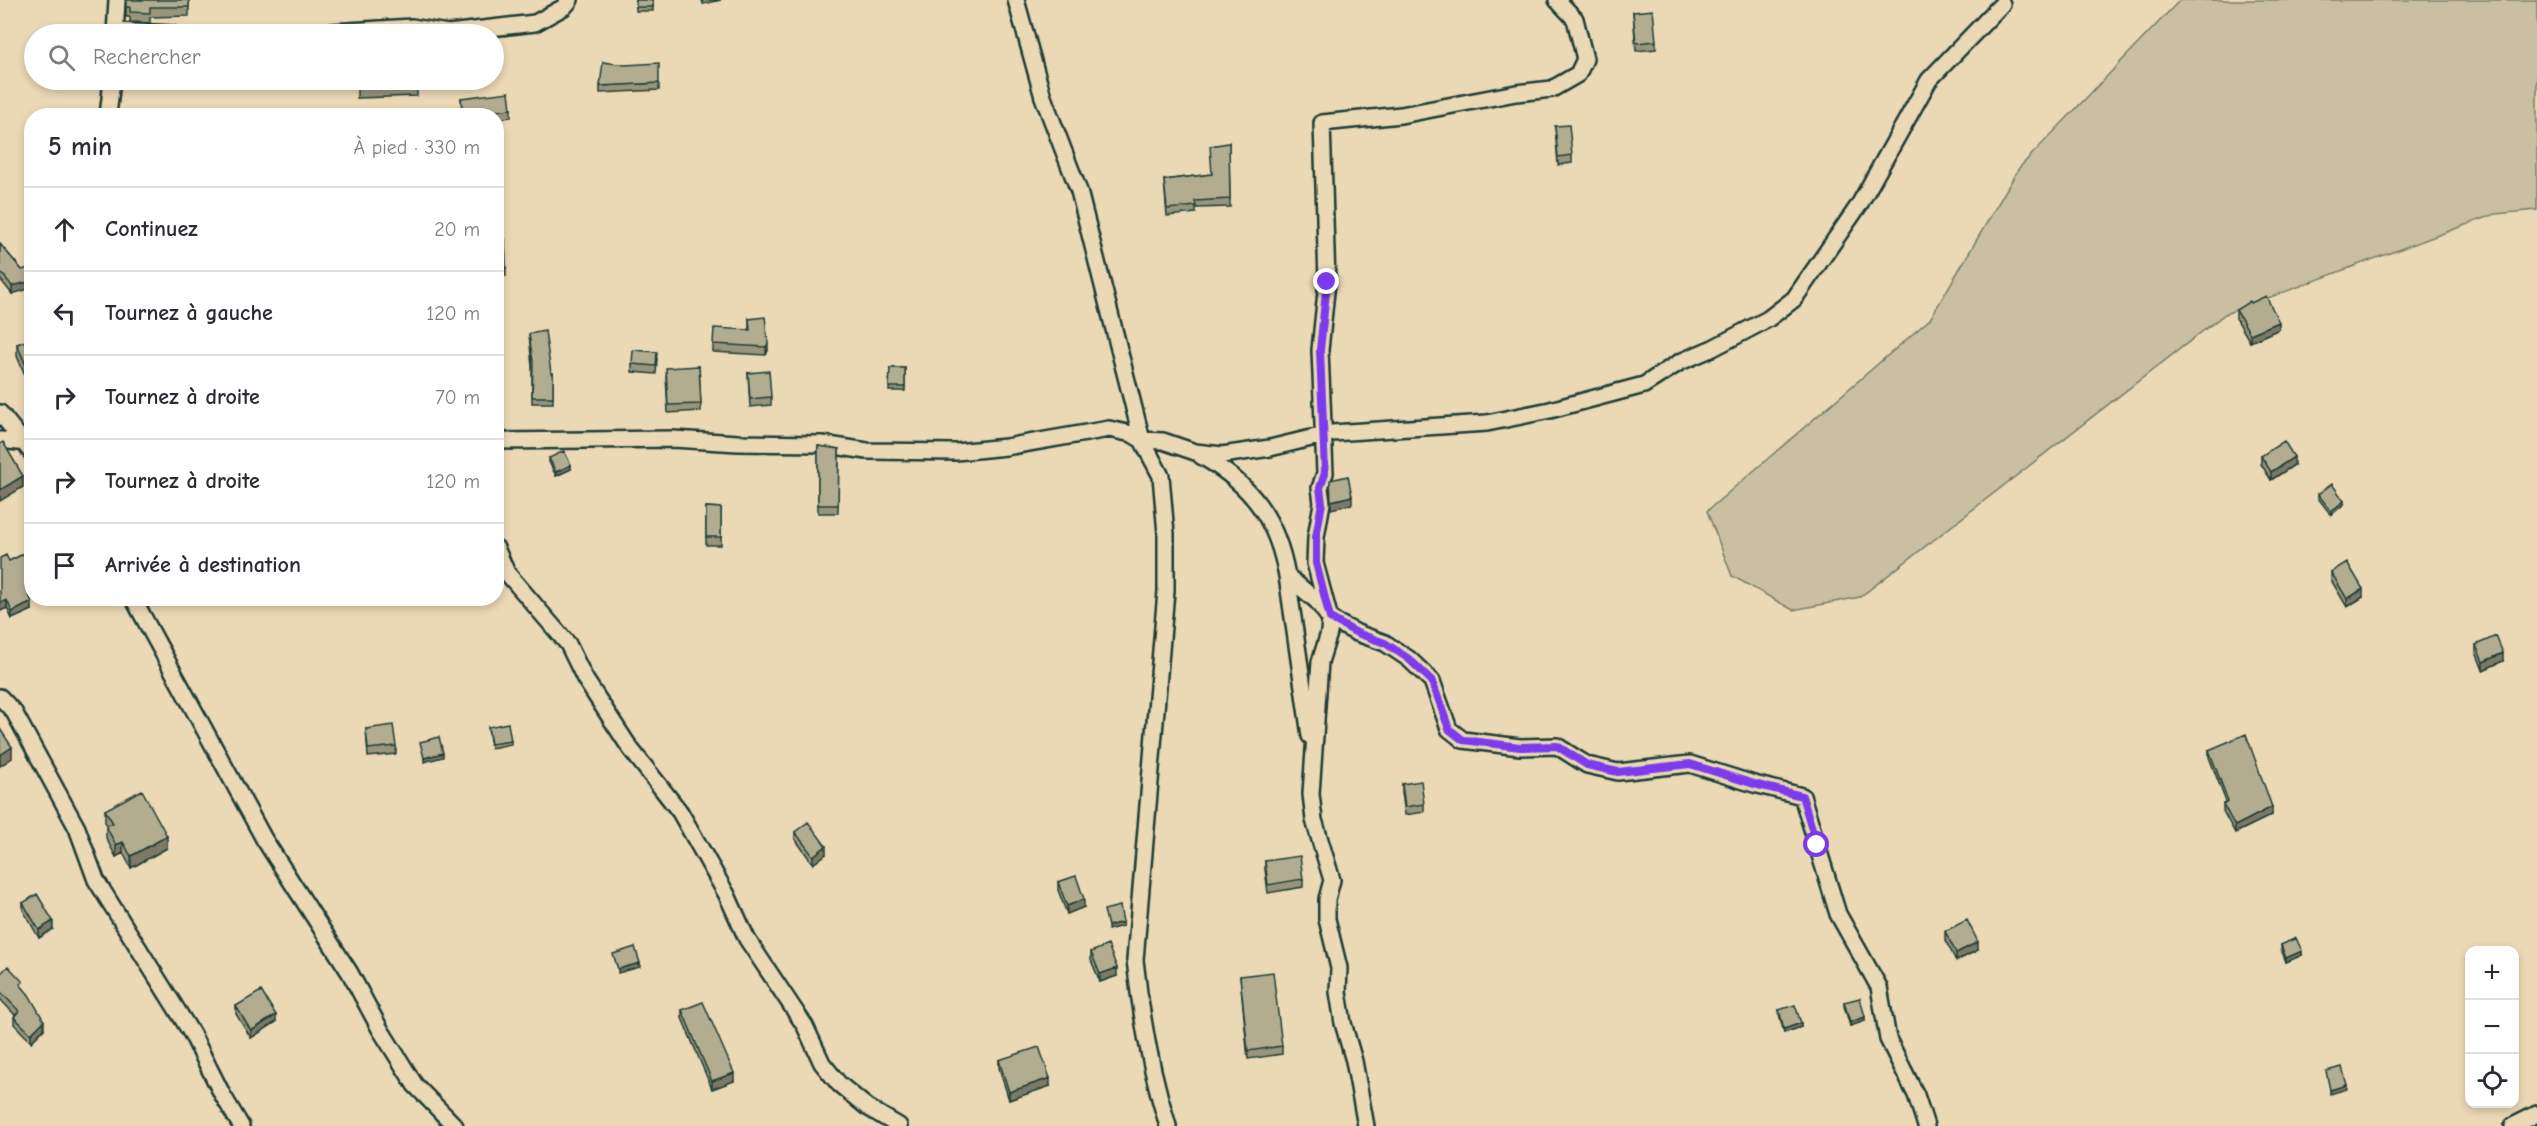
<!DOCTYPE html>
<html lang="fr">
<meta charset="utf-8">
<style>
body{margin:0;font-family:"Comic Neue",sans-serif;background:#f2f2f3;color:#2b2b33}
.controls{position:absolute;right:18px;bottom:18px;display:grid;overflow:hidden;border-radius:12px;box-shadow:0 3px 9px #0003}
.controls button{width:54px;height:54px;display:grid;place-items:center;padding:0;border:0;border-bottom:2px solid #e1e1e2;background:#fff;color:#2b2b33;font:30px sans-serif}
.stop{position:absolute;width:18px;height:18px;margin:-14px;border:4px solid #7c3aed;border-radius:50%;background:#fff}
.stop.end{background:#7c3aed;border-color:#fff;box-shadow:0 2px 6px #0008}
.list{margin:0;padding:0;list-style:none}
h2{display:flex;justify-content:space-between;align-items:center;height:78px;margin:0;padding:0 24px;font-size:26px}
h2 small{font-size:20px;font-weight:400;color:#7c7c81}
.list li{display:grid;grid-template-columns:39px 1fr auto;gap:18px;align-items:center;box-sizing:border-box;height:84px;padding:0 24px;border-top:2px solid #e1e1e2}
.list b{display:block;font-size:22px;white-space:nowrap}
.list em{font-size:20px;font-style:normal;color:#7c7c81}
.icon{flex:none;width:33px;height:33px;fill:none;stroke:currentColor;stroke-width:2;stroke-linecap:round;stroke-linejoin:round}
.map{position:relative;flex:none;width:2537px;height:1126px;overflow:hidden}
.search{position:absolute;background:#fff;box-shadow:0 3px 9px #0003;left:24px;top:24px;width:480px;height:66px;display:flex;align-items:center;gap:15px;box-sizing:border-box;padding:0 21px;border-radius:33px;color:#7c7c81;font-size:22px}
.panel{position:absolute;background:#fff;box-shadow:0 3px 9px #0003;left:24px;top:108px;width:480px;height:498px;border-radius:24px}
.map>svg:first-child{display:block}
.green{fill:#cabfa0;stroke:#747e6a;stroke-width:1.5}
.lines{fill:none;stroke-linecap:round;stroke-linejoin:round}
.minor-casing{stroke:#1f3d34;stroke-width:20}
.minor{stroke:#ebd8b5;stroke-width:15}
.wall{fill:#99957d;stroke:#1f3d34;stroke-width:1.5}
.shaded-wall{fill:#7d7966;stroke:#1f3d34;stroke-width:1.5}
.building{fill:#b2ad91;stroke:#1f3d34;stroke-width:1.5}
.route{stroke:#7c3aed;stroke-width:8}
</style>
<div class="map">
<svg width="2537" height="1126" viewBox="0 0 2537 1126">
<rect width="100%" height="100%" fill="#ebd8b5"/>
<filter id="ink" filterUnits="userSpaceOnUse"><feTurbulence type="fractalNoise" baseFrequency=".0167" numOctaves="2"/><feDisplacementMap in="SourceGraphic" scale="12" xChannelSelector="R" yChannelSelector="G"/><feConvolveMatrix kernelMatrix="1 2 1 2 8 2 1 2 1" color-interpolation-filters="sRGB"/></filter>
<g filter="url(#ink)">
<path class="green" d="M2180 0H2537V210L2495 214 2225 314 1860 597 1793 610 1732 576 1707 511 1930 319 2019 168Z"/>
<g class="lines">
<g class="minor-casing">
<path id="minor" d="M1016 0 1043 97 1079 191 1142 440 1163 441 1195 452 1222 455 1270 448 1332 433 1487 423 1550 410 1644 385 1680 362 1713 348 1768 319 1794 299 1859 205 1929 80 2002 4
M116 31 172 34
M115 34 117 0
M300 34 412 27 448 33 535 23 564 7 570 0
M108 116 112 80
M0 413 32 453
M0 440 27 443
M496 441 673 439 738 443 822 444 867 451 956 452 1006 447 1109 429 1132 434 1142 440 1161 476 1166 534V591L1135 960C1141 1016 1151 1072 1168 1126
M1201 456C1251 484 1277 519 1287 576L1317 601 1330 619 1357 633 1385 643 1409 659 1432 681 1449 729 1463 740 1520 747 1557 746 1587 765 1618 772 1690 764 1754 784 1802 796 1838 914 1879 987 1888 1039 1916 1095 1926 1126
M496 548 507 573 568 644 585 679 630 748 680 812 727 895 747 939 805 1026 822 1063 839 1084 867 1107 899 1126
M1287 576 1310 736
M133 598 264 839 350 973 380 1029 415 1085 455 1126
M0 697 14 712 77 828 96 880 192 1034 222 1094 241 1126
M1366 1126 1354 1061 1343 1023 1338 992 1339 968 1327 919V899L1332 880 1314 820 1311 794 1320 662 1329 633 1330 619 1315 563 1316 537 1322 503 1320 488 1325 473 1320 350 1327 282 1322 123 1401 115 1516 93 1552 89 1578 74 1585 59 1575 19 1557 0
M2513 1126 2537 1114"/>
</g>
<use href="#minor" class="minor"/>
</g>
<path class="wall" d="M126 0H189V16L150 17V23L130 22V17H126Z
M636 0H653V11H636Z
M702 0H721L703 4Z
M1633 12 1656 41V49L1636 51Z
M357 80H417V96L357 98Z
M659 83V90L600 93V86Z
M461 98 511 109V117L496 119V116H462Z
M1555 126 1572 155V163L1558 165Z
M1229 143 1230 207 1196 208V213L1167 216 1164 180 1212 174Z
M496 239H505L506 276H496Z
M0 244 22 270 12 294 0 279Z
M2236 310 2279 329 2250 342 2236 318Z
M749 319 768 350 766 355 713 352V344L749 330Z
M529 334 551 373H553V403H532V367Z
M32 339 28 382 17 356V344Z
M657 359 656 374 632 372V364Z
M699 366 701 411 668 413 666 376Z
M890 368H905V391H889Z
M748 373 771 397V405L750 407Z
M818 446 839 449 838 513H818Z
M2261 456 2294 465 2271 480 2261 464Z
M549 458 571 469 556 476 549 462Z
M2318 494 2344 504 2331 515 2318 498Z
M706 507 721 508V545H706Z
M32 550V591L28 592 32 610 12 619 7 608 0 611 9 561Z
M2331 572 2363 597 2347 607 2331 580Z
M2476 645 2503 661 2483 670 2476 652Z
M488 727 511 741V744L491 748Z
M366 729 396 746V754L368 757Z
M2209 750 2272 815 2235 833 2223 811V804L2226 802 2209 757Z
M1402 784 1424 804V812L1405 815 1402 792Z
M105 810 167 848 131 868 123 853 116 857 106 838V826H108L105 822Z
M795 832 826 854 813 864 795 839Z
M1265 861 1303 879V887L1268 893 1265 869Z
M1058 882 1084 907 1067 914 1058 890Z
M23 903 53 929 39 938 23 910Z
M1945 931 1978 950 1956 961 1945 939Z
M2281 945 2302 955 2286 962 2281 949Z
M1091 952 1117 976 1100 982 1091 960Z
M0 974 23 988 44 1029 31 1042 14 1024V1017L15 1015 0 999Z
M1240 976 1282 1046V1054L1248 1059Z
M1844 1002 1865 1021 1850 1026 1844 1006Z
M236 1006 276 1022 251 1038 236 1014Z
M682 1010 734 1081 712 1089 682 1018Z
M1779 1010 1801 1027 1784 1033 1779 1014Z
M999 1060 1050 1086 1009 1100 999 1068Z"/>
<path class="shaded-wall" d="M32 281V288L12 294V286Z
M2279 322V329L2250 342V334Z
M768 343V350L766 355V347Z
M32 368V380L28 382V370Z
M2294 457V465L2271 480V472Z
M571 465V469L556 476V472Z
M23 476V487L0 501V490Z
M1352 496V504L1331 509V501Z
M2344 501V504L2331 515V511Z
M32 583V591L25 594V586Z
M2363 589V597L2347 607V599Z
M7 600V608L0 611V603Z
M32 602V610L12 619V612Z
M2503 653V661L2483 670V662Z
M12 747V758L0 766V755Z
M443 753V757L424 762V758Z
M2272 807V815L2235 833V826Z
M167 836V848L131 868V856Z
M123 842V853L116 857V845Z
M826 846V854L813 864V856Z
M1084 899V907L1067 914V906Z
M53 921V929L39 938V930Z
M1123 922V926L1108 930V926Z
M1978 942V950L1956 961V953Z
M2302 951V955L2286 962V958Z
M640 963V967L618 973V969Z
M1117 968V976L1100 982V974Z
M276 1015V1022L251 1038V1031Z
M1865 1017V1021L1850 1026V1022Z
M44 1021V1029L31 1042V1034Z
M1801 1023V1027L1784 1033V1029Z
M734 1073V1081L712 1089V1081Z
M1050 1078V1086L1009 1100V1092Z
M2347 1085V1089L2330 1094V1090Z"/>
<path class="building" d="M126 0H189V7H150V13L130 12V7H126Z
M636 0H653V7H636Z
M1653 10 1656 41 1636 43 1633 12Z
M603 62 625 65 659 63V83L600 86Z
M357 80H417V84L357 86Z
M509 92 511 109 463 115 461 98Z
M1569 125 1572 155 1558 157 1555 126Z
M1229 143 1230 199 1195 201 1196 206 1167 209 1164 180 1212 174 1210 146Z
M496 239H505L506 268H496Z
M0 244 22 270 32 267V281L12 286 0 271Z
M2266 296 2279 322 2250 334 2236 310 2250 301 2251 303Z
M765 317 768 343 766 347 713 344 714 328 750 330 749 319Z
M545 331 551 373H553V397H532L533 362 529 334Z
M32 339V368L28 370 17 344Z
M633 350 657 352 656 366 632 364Z
M699 366 701 404 668 405 666 368Z
M890 368H905V387H889Z
M769 371 771 397 750 399 748 373Z
M2284 441 2294 457 2271 472 2261 456Z
M3 442 23 476 0 490V444Z
M818 446 839 449 838 505H818Z
M564 451 571 465 556 472 549 458Z
M1348 476 1352 496 1331 501 1330 480Z
M2332 484 2344 501 2331 511 2318 494Z
M706 507 721 508V537H706Z
M32 550V583L25 586 32 602 12 612 7 600 0 603V558L6 555 9 561Z
M2347 562 2363 589 2347 599 2331 572Z
M2496 636 2503 653 2483 662 2476 645Z
M508 723 511 741 491 744 488 727Z
M393 725 396 746 368 749 366 729Z
M0 729 12 747 0 755Z
M2246 734 2272 807 2235 826 2223 804 2228 801 2209 750Z
M439 737 443 753 424 758 420 742Z
M1421 781 1424 804 1405 807 1402 784Z
M142 790 167 836 131 856 123 842 116 845 106 826 113 823 105 810Z
M808 822 826 846 813 856 795 832Z
M1300 856 1303 879 1268 885 1265 861Z
M1076 876 1084 899 1067 906 1058 882Z
M37 894 53 921 39 930 23 903Z
M1120 906 1123 922 1108 926 1104 910Z
M1967 920 1978 942 1956 953 1945 931Z
M2296 938 2302 951 2286 958 2281 945Z
M1108 945 1117 968 1100 974 1091 952Z
M635 947 640 963 618 969 613 954Z
M8 966 23 982 20 984 29 995 44 1021 31 1034 14 1017 19 1011 0 991V974Z
M1273 972 1282 1046 1248 1051 1240 976Z
M261 991 276 1015 251 1031 236 1006Z
M1860 998 1865 1017 1850 1022 1844 1002Z
M703 1002 734 1073 712 1081 682 1010Z
M1795 1005 1801 1023 1784 1029 1779 1010Z
M1039 1047 1050 1078 1009 1092 999 1060Z
M2342 1067 2347 1085 2330 1090 2326 1071Z"/>
</g>
<g class="lines" filter="url(#ink)">
<path class="route" d="M1327 282 1320 350 1325 473 1320 488 1322 503 1316 537V563L1330 618 1357 633 1385 643 1409 659 1432 681 1449 729 1463 740 1520 747 1557 746 1587 765 1618 772 1690 764 1754 784 1802 796 1817 845"/>
</g>
</svg>
<div class="controls">
<button>+</button>
<button>−</button>
<button><svg class="icon" aria-label="locate" viewBox="0 0 24 24"><circle cx="12" cy="12" r="6"/><path d="M12 2v4M12 18v4M2 12h4M18 12h4"/></svg></button>
</div>
<div class="stop" style="left:1817px;top:845px"></div>
<div class="stop end" style="left:1327px;top:282px"></div>
<div class="search"><svg class="icon" aria-label="search" viewBox="0 0 24 24"><circle cx="10" cy="10" r="6"/><path d="M15 15l6 6"/></svg>Rechercher</div>
<section class="panel">
<h2>5 min<small>À pied · 330 m</small></h2>
<ul class="list">
<li><svg class="icon" aria-label="ahead" viewBox="0 0 24 24"><path d="M12 20V5M6 11l6-6 6 6"/></svg><div><b>Continuez</b></div><em>20 m</em></li>
<li><svg class="icon" aria-label="left" viewBox="0 0 24 24"><path d="M17 20v-9H6M10 6l-5 5 5 5"/></svg><div><b>Tournez à gauche</b></div><em>120 m</em></li>
<li><svg class="icon" aria-label="right" viewBox="0 0 24 24"><path d="M7 20v-9h11M14 6l5 5-5 5"/></svg><div><b>Tournez à droite</b></div><em>70 m</em></li>
<li><svg class="icon" aria-label="right" viewBox="0 0 24 24"><path d="M7 20v-9h11M14 6l5 5-5 5"/></svg><div><b>Tournez à droite</b></div><em>120 m</em></li>
<li><svg class="icon" aria-label="arrive" viewBox="0 0 24 24"><path d="M6 21V4h12l-3 4 3 4H6"/></svg><div><b>Arrivée à destination</b></div></li>
</ul>
</section>
</div>
